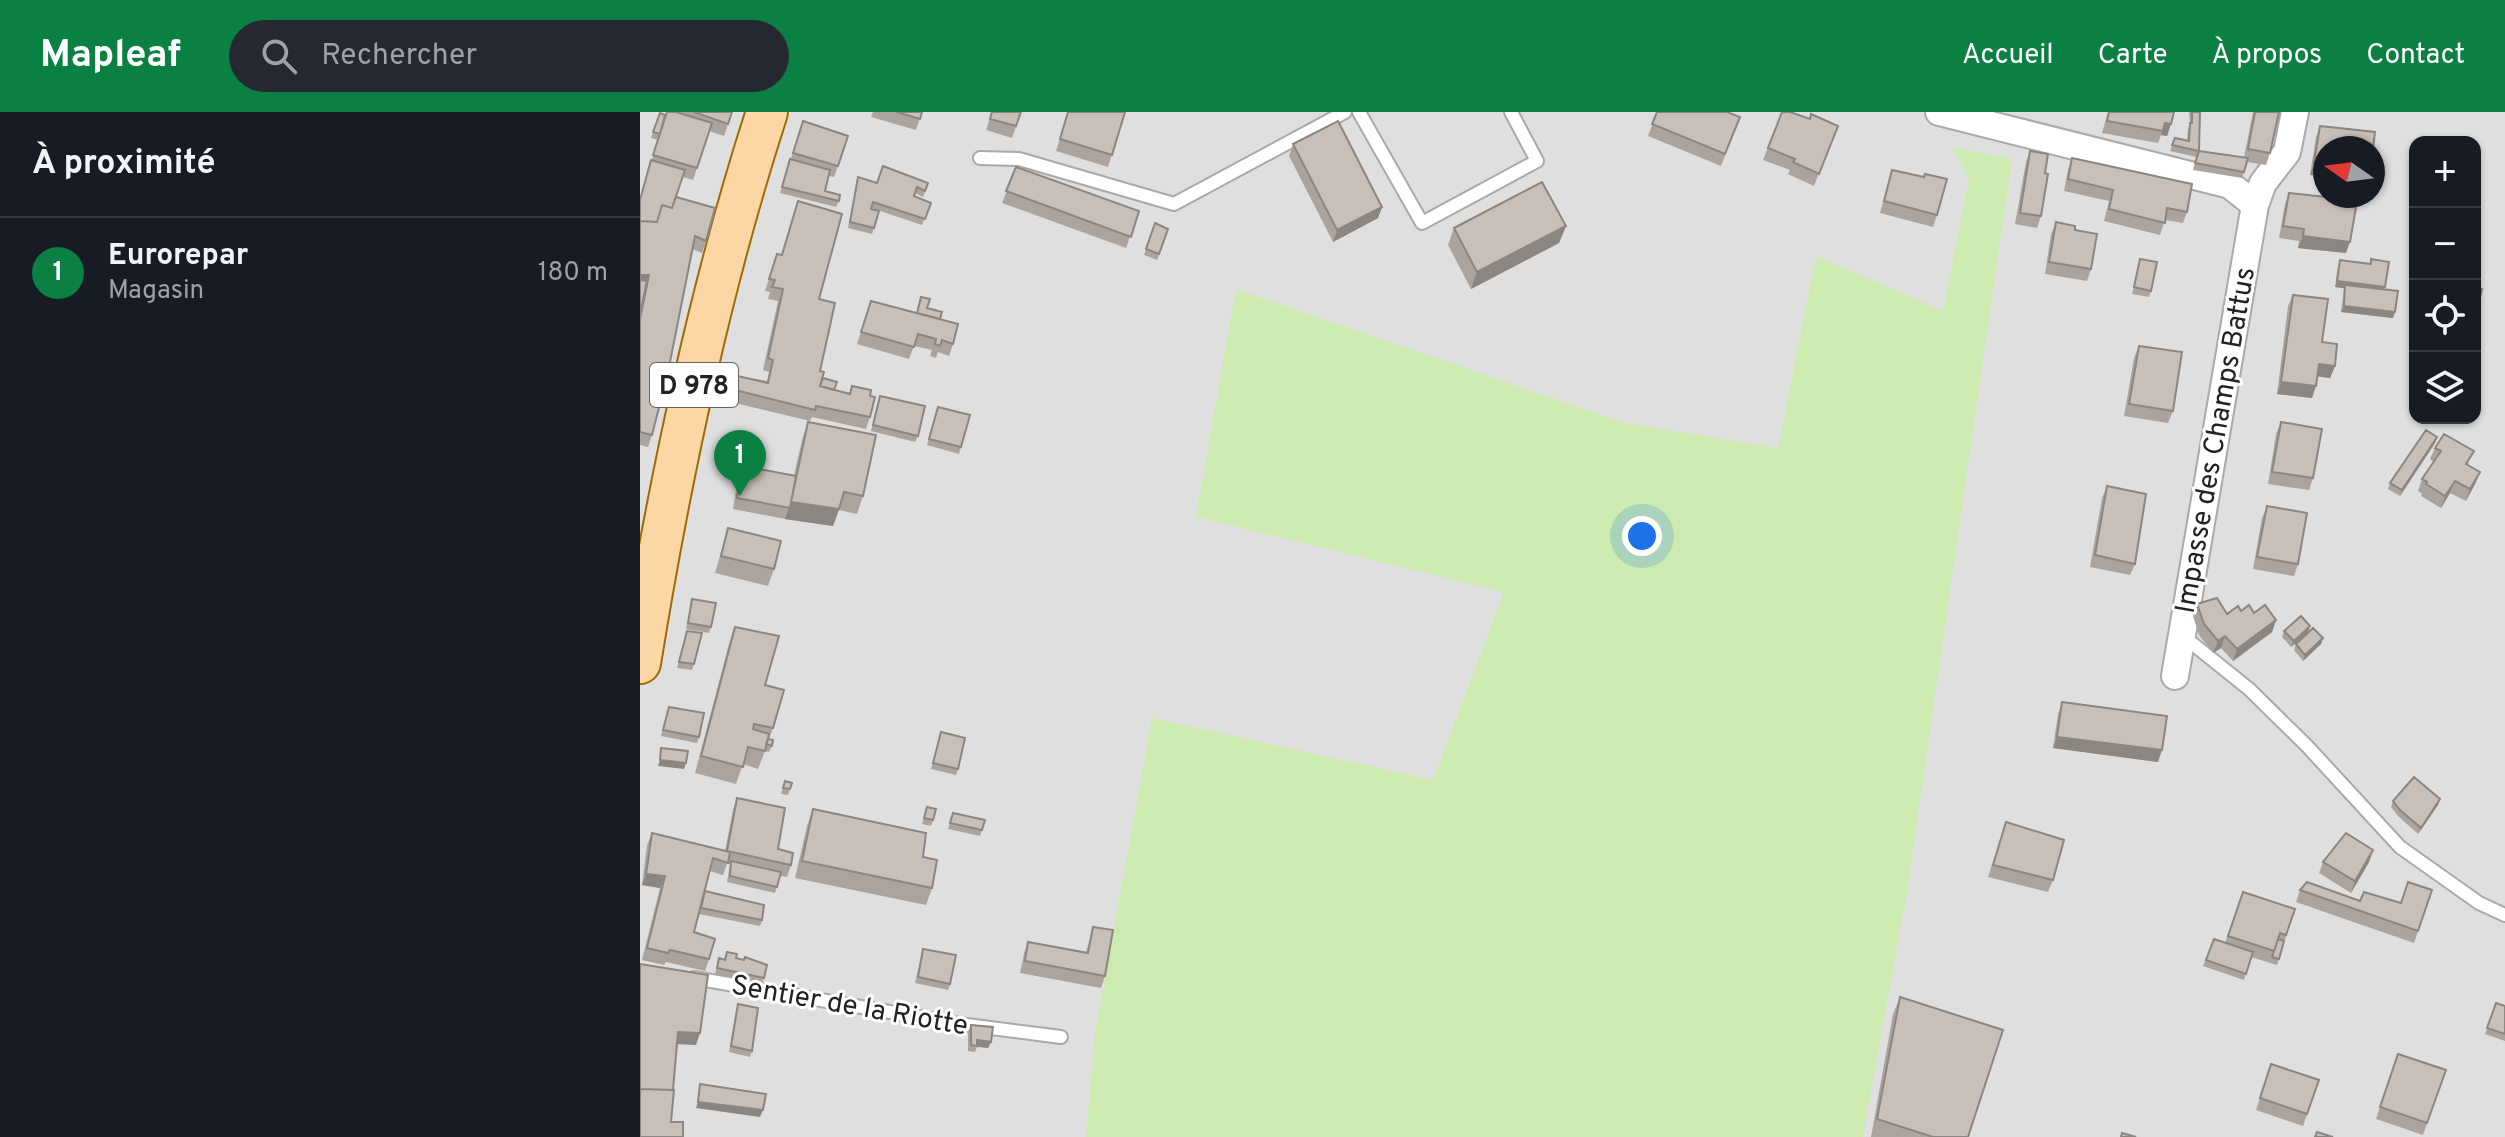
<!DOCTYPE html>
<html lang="fr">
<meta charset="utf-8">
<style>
body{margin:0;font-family:Overpass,sans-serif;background:#242831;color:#f1f3f6}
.controls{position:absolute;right:24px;top:24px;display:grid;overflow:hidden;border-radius:16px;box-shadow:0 2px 6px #0004}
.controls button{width:72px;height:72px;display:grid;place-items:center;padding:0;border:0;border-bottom:2px solid #363941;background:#171b24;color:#f1f3f6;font:40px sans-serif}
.compass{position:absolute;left:1673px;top:24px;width:72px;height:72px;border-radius:50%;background:#171b24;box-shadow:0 2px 6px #0004;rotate:284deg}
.you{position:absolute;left:1002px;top:424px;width:28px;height:28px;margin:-20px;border:6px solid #fff;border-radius:50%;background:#1a73e8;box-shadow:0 0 0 12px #1a73e833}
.badge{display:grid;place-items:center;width:52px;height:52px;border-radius:50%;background:#0b8043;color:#fff;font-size:26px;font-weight:700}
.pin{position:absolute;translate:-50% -66px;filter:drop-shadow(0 2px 4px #0008)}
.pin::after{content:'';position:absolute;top:42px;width:28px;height:24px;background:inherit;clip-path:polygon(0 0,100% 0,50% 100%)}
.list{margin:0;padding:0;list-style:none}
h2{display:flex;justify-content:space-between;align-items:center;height:104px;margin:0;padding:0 32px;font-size:34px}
h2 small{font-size:26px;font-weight:400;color:#9ea1a6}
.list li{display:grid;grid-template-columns:52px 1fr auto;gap:24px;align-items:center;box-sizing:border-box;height:112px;padding:0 32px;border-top:2px solid #363941}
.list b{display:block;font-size:30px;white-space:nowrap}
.list p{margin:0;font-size:26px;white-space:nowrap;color:#9ea1a6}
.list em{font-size:26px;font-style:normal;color:#9ea1a6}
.icon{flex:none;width:44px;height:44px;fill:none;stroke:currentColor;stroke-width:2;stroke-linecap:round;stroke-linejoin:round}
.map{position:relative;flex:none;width:1865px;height:1025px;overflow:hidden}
header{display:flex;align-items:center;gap:48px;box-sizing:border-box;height:112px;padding:0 40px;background:#0b8043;color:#fff}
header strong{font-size:38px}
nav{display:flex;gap:44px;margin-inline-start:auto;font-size:28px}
.search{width:560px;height:72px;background:#242831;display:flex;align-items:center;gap:20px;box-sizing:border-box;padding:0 28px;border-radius:44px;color:#9ea1a6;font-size:30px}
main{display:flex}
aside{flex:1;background:#171b24}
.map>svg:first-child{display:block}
.residential{fill:#e0dfdf;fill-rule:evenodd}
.grass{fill:#cdebb0}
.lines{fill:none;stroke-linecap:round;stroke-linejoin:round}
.service-casing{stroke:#a9a9a9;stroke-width:16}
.minor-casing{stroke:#a9a9a9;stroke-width:30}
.primary-casing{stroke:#a06b00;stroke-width:44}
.service{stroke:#fff;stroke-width:12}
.minor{stroke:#fff;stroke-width:26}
.primary{stroke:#fcd6a4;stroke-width:40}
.wall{fill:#aba49e}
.shaded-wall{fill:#8b8681}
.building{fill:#c7bfb8;stroke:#8b8681;stroke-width:2}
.labels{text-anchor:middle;stroke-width:6;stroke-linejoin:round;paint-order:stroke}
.shield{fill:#fff;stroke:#646464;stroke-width:2}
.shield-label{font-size:26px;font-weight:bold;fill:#222}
.street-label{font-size:28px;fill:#222;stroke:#fff}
</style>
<header>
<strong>Mapleaf</strong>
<div class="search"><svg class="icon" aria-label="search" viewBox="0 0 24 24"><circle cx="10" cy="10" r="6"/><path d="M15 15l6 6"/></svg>Rechercher</div>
<nav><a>Accueil</a><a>Carte</a><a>À propos</a><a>Contact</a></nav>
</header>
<main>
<aside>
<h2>À proximité<small></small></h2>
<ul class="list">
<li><span class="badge">1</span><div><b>Eurorepar</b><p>Magasin</p></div><em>180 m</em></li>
</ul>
</aside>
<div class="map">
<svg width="1865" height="1025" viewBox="0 0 1865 1025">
<rect width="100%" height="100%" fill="#f2efe9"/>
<path class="residential" d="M0 0H1865V1025H0ZM1775 30H1835V306H1775ZM1685 36H1733V84H1685Z"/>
<path class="grass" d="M1312 35 1372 47 1268 773 1223 1025H446L455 922 512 606 793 668 864 480 556 405 596 177 985 311 1138 336 1176 144 1303 199 1329 66Z"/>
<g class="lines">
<g class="service-casing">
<path id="service" d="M719 0 782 111 897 49 871 0
M340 46 379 47 534 92 705 0
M1543 524 1609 577 1667 634 1760 735 1839 791 1865 803
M54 866 319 912 421 925"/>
</g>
<g class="minor-casing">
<path id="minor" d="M1299 0 1590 73 1615 93
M1535 564 1615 93 1623 71 1647 40 1655 0"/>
</g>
<g class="primary-casing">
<path id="primary" d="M0 551C30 365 69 179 127 0"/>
</g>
<use href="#service" class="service"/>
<use href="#minor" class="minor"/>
<use href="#primary" class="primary"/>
</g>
<path class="wall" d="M40 0H92L84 24 69 19 53 68 43 65 36 85 66 129 62 141 52 137 12 323 8 335 0 333V87L18 28 11 26 20 1 25 3Z
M233 0H282L276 18 231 5Z
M352 0H381L372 26 346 18Z
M428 0H485L468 55 416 39Z
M1017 0 1100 5 1081 54 1008 24Z
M1142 0 1198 14 1174 74 1148 62 1150 58 1123 48Z
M1468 0H1534L1527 24 1521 23 1518 31 1462 21Z
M1549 0H1560L1559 39 1604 45 1613 0H1639L1630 41 1626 53 1607 50 1602 66 1553 58 1556 45 1530 39 1535 26 1547 28 1548 17 1550 11Z
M163 9 198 54 194 65 189 64 185 79 199 89 196 95 140 81Z
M1680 14 1735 20 1670 63 1676 25Z
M653 32 742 95 738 106 693 130 649 44Z
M1390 39 1401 104 1397 116 1375 112 1386 50Z
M1432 46 1547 100 1543 111 1525 108 1520 123 1464 109 1469 89 1424 79 1428 58Z
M376 55 499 99 486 136 362 91Z
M1252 58 1297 103 1293 115 1240 101Z
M218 65 237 71H288L283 85 275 81 274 84 291 91 282 113 231 96 234 116 232 122 208 116Z
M1649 81 1684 84 1685 82 1706 141 1658 136 1659 129 1639 126 1645 92Z
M158 89 179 187 180 259 183 266 194 278 210 281 212 274 230 284V305L226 317 172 305 170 309 87 289 89 275 93 263 127 269 129 260 123 258 138 189 128 187 130 180 125 179 137 142 141 143Z
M1416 110 1435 118 1451 157 1447 169 1405 162 1411 122Z
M515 111 528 117 517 148 504 143Z
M926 114 919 131 831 177 808 133 814 116Z
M1500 147 1511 179 1509 185 1492 182Z
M1731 147 1744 178 1753 206 1701 200 1704 176 1695 175 1698 154 1700 148 1729 152Z
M1653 183 1682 230 1695 254 1690 266 1677 264 1672 286 1637 282 1648 194Z
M231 189 276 201 287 196 300 207 313 232 309 244 298 240 296 246 290 244 292 238 274 234 269 247 217 232Z
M1499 234 1533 299 1528 311 1484 304 1494 246Z
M240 284 278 324 275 330 231 319Z
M296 301 321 335 319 342 287 333Z
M168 310 223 384 217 402 199 398 193 414 145 407 93 397 98 365 103 354 154 363 162 328Z
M1641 310 1673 366 1669 378 1628 372 1636 322Z
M1797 325 1795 331 1760 384 1748 377 1750 371Z
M1795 336 1829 351 1828 353 1840 360 1835 372 1826 389 1810 381 1801 396 1781 384 1782 382 1778 379 1782 367 1794 350 1790 347Z
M1467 374 1495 452 1490 463 1450 455 1462 386Z
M1627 394 1658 452 1654 464 1613 457 1622 406Z
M88 416 134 457 128 474 75 461Z
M52 487 71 515 69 521 46 517Z
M1557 492 1587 502 1601 499 1636 508 1632 520 1593 549 1581 536 1573 541 1559 523 1553 504Z
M1670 514 1668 521 1651 535 1642 525 1644 519Z
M95 515 125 573 133 616 129 627 132 634 129 640 125 639 118 657 103 652 96 672 55 661 89 532Z
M47 519 54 552 52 558 37 556Z
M1683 526 1681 532 1663 549 1654 538 1656 532Z
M1422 590 1518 650 1413 636 1418 602Z
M29 595 59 625 57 631 21 624Z
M301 620 318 657 316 663 291 657Z
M145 669 152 671 148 683 141 682Z
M97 686 151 753 147 765 140 764 135 781 87 770 90 752H87L83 763 70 759 65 779 122 808 120 814 59 802 54 820 69 847 65 859 26 850 24 853 2 848 20 776 2 773 7 733 12 721 85 739 93 698Z
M1800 687 1798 693 1778 722 1758 704 1751 695 1753 689Z
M287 695 293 708 291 714 282 712Z
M173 697 283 745 292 776 286 793 155 766 167 714Z
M313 701 342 718 340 724 308 717Z
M1366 710 1413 768 1408 780 1348 765Z
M1733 738 1729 750 1711 781 1679 761 1683 750Z
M1660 778 1720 789 1761 791 1792 778 1774 831 1656 790Z
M1603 780 1655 797 1637 853 1611 845 1604 868 1563 854 1574 827 1585 831Z
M453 815 465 864 461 876 380 861 384 841 388 830 446 840Z
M283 837 310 872 308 878 275 871Z
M87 840 96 846 103 848 105 845 124 866 122 872 75 862 79 846 84 847Z
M1260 885 1328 1025H1231L1253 902Z
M1856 891 1865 894V929L1845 922Z
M98 892 112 939 110 945 89 940 96 898Z
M331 913 351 930 348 936 337 935 335 940 328 939V919Z
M1758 942 1806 958 1783 1023 1736 1007Z
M1627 964 1679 968 1663 1014 1616 998Z"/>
<path class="shaded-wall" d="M1525 11 1531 12 1527 24 1521 23Z
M1674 51 1685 53V65L1670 63Z
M742 95 738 106 693 130 697 118Z
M926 114 919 131 831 177 837 160Z
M1663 124 1710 130 1706 141 1658 136Z
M0 163H9L5 175H0Z
M1697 169 1745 175 1743 181 1695 175Z
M1704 194 1755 200 1753 206 1701 200Z
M1679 252 1695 254 1690 266 1675 264Z
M1641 270 1676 274 1672 286 1637 282Z
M1797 325 1795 331 1760 384 1762 378Z
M1840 360 1835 372 1826 389 1830 377Z
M1815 369 1810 381 1801 396 1805 384Z
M151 390 199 397 193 414 145 407Z
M1636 508 1632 520 1593 549 1597 537Z
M1670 514 1668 521 1651 535 1654 529Z
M1585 524 1581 536 1573 541 1578 529Z
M1683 526 1681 532 1663 549 1665 543Z
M1417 625 1522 638 1518 650 1413 636Z
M20 648 46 651 44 657 18 654Z
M1800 687 1798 693 1778 722 1781 716Z
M1733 738 1729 750 1711 781 1715 769Z
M6 762 25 764 20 776 2 773Z
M38 920 60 921 56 933 33 932Z
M337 928 351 930 348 936 335 934Z
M58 990 123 998 120 1005 56 996Z"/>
<path class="building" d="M27 0H36L72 11 57 56 13 43Z
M54 0H92L88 12Z
M257 0H282L280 7Z
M352 0H381L376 14 350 7Z
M428 0H485L472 43 420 27Z
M1017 0H1087L1100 5 1085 42 1012 12Z
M1142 0H1150L1170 7 1171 2 1198 14 1179 62 1153 50 1155 47 1128 36Z
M1469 0H1534L1531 12 1525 11 1523 19 1467 9Z
M1552 0H1560L1559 39 1532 33 1535 26 1549 29 1550 11H1552Z
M1615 0H1639L1630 41 1608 37Z
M20 1 25 3 20 22 13 20Z
M163 9 208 24 198 54 153 41Z
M698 9 742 95 697 118 653 32Z
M1680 14 1735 20 1733 36H1685V53L1674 51Z
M1390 39 1408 42 1405 61 1408 62 1401 104 1380 101Z
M1559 39 1608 46 1604 60 1555 51Z
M1432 46 1552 72 1547 100 1527 96 1525 111 1469 97 1473 78 1428 67Z
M150 47 190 58 185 79 200 83 199 89 142 75Z
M11 48 45 58 32 96 22 93 17 110 0 109V88Z
M243 54 288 71 285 79 277 75 274 84 291 91 285 107 233 90 231 97 239 99 234 116 210 110 218 65 237 71Z
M376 55 499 99 491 125 366 79Z
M1252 58 1284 65 1285 62 1307 67 1297 103 1244 89Z
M902 70 926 114 837 160 814 116Z
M1649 81 1686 85 1718 84 1710 130 1663 124 1664 117 1643 114Z
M36 85 75 96 66 129 55 124 28 260 12 323 0 320V207L9 163H0V109L17 110 22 93 32 96Z
M158 89 202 102 179 187 195 191 180 259 184 260 180 274 210 282 212 274 231 278 230 284 235 285 230 305 176 294 175 298 91 277 93 263 128 271 133 248 128 246 143 177 132 175 135 168 129 167 137 142 142 143Z
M1416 110 1435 114V118L1457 122 1451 157 1409 150Z
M515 111 528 117 519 142 506 137Z
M1500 147 1517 150 1511 179 1494 175Z
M1731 147 1749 150 1745 175 1697 169 1700 148 1731 152Z
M0 168 7 169 0 202Z
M1705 173 1758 179 1755 200 1704 194Z
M1835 176 1842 177 1839 189 1835 188Z
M1653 183 1688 187 1682 230 1697 232 1695 254 1679 252 1676 274 1641 270Z
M281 185 290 187 287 196 302 200 300 207 277 201Z
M231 189 318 212 313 232 302 228 300 234 295 232 296 227 278 222 274 235 221 220Z
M1499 234 1542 240 1533 299 1489 292Z
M183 266 197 270 194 278 180 274Z
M240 284 285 294 278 324 233 313Z
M298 295 330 303 321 335 289 327Z
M168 310 236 323 223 384 204 380 199 397 151 390Z
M1641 310 1682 317 1673 366 1632 360Z
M1786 318 1797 325 1762 378 1750 371Z
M1804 322 1834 339 1826 352 1840 360 1830 377 1815 369 1805 384 1786 372 1787 370 1782 367 1801 339 1795 336Z
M103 354 156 364 150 396 97 386Z
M1467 374 1506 382 1495 452 1455 443Z
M1627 394 1667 401 1658 452 1617 445Z
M88 416 141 429 134 457 81 444Z
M1577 486 1587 502 1598 494 1601 499 1609 493 1614 501 1625 493 1636 508 1597 537 1585 524 1578 529 1564 512 1557 492Z
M52 487 76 491 71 515 48 511Z
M1661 504 1670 514 1654 529 1644 519Z
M95 515 139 524 125 573 144 578 133 616 114 612 113 617 129 622 125 639 108 635 103 655 61 644Z
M1673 516 1683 526 1665 543 1656 532Z
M47 519 62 521 54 552 39 550Z
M1422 590 1527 604 1522 638 1417 625Z
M29 595 64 601 59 625 23 618Z
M301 620 325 626 318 657 293 651Z
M128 627 133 628 132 634 126 632Z
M21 636 48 639 46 651 20 648Z
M1774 665 1800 687 1781 716 1760 698 1753 689Z
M145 669 152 671 150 677 143 676Z
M97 686 145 696 138 737 153 741 151 753 87 739Z
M287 695 296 697 293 708 284 706Z
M173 697 286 721 283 745 297 748 292 776 162 749Z
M313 701 345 708 342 718 310 711Z
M1366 710 1424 728 1413 768 1353 753Z
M12 721 90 740 88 751 73 746 54 820 75 827 69 847 30 838 28 841 7 836 25 764 6 762Z
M1706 721 1733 738 1715 769 1683 750Z
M91 749 141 760 137 775 90 764Z
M1667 770 1720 789 1724 780 1761 791 1768 770 1792 778 1778 819 1660 778Z
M65 779 124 793 122 808 61 796Z
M1603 780 1655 797 1646 823 1640 821 1634 839 1588 824Z
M453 815 473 818 465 864 385 849 388 830 448 841Z
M1574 827 1613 840 1606 862 1566 848Z
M1638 827 1644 829 1639 847 1632 845Z
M283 837 316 843 310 872 278 865Z
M87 840 97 842 96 846 104 848 105 845 127 853 124 866 77 856 79 846 85 848Z
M0 852 68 863 60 921 38 920 33 978 0 977Z
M1260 885 1363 918 1328 1025H1293L1237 1007Z
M1856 891 1865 894V922L1847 916Z
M98 892 118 896 112 939 91 934Z
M331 913 353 915 351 930 337 928V934L331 933Z
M1758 942 1806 958 1787 1011 1740 995Z
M1631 952 1679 968 1667 1002 1620 986Z
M60 972 126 982 123 998 58 990Z
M0 977 34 978 31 1010H43V1025H0Z
M1677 1020 1693 1025H1675Z
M1482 1021 1496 1025H1481Z"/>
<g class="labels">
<rect class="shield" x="10" y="251" width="88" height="44" rx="6"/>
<g class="shield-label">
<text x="54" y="282">D 978</text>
</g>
<g class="street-label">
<text transform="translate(1574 328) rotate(-80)" y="10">Impasse des Champs Battus</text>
<text transform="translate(210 892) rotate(10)" y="10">Sentier de la Riotte</text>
</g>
</g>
</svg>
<div class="controls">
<button>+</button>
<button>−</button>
<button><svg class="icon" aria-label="locate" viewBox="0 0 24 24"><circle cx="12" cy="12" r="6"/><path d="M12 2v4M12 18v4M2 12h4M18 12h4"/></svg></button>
<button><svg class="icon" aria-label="layers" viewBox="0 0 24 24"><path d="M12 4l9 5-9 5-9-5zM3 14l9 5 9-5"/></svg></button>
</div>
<svg class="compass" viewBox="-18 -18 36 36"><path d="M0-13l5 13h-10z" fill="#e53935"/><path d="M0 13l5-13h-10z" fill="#9ea1a6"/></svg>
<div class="you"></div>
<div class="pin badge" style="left:100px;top:384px">1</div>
</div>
</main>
